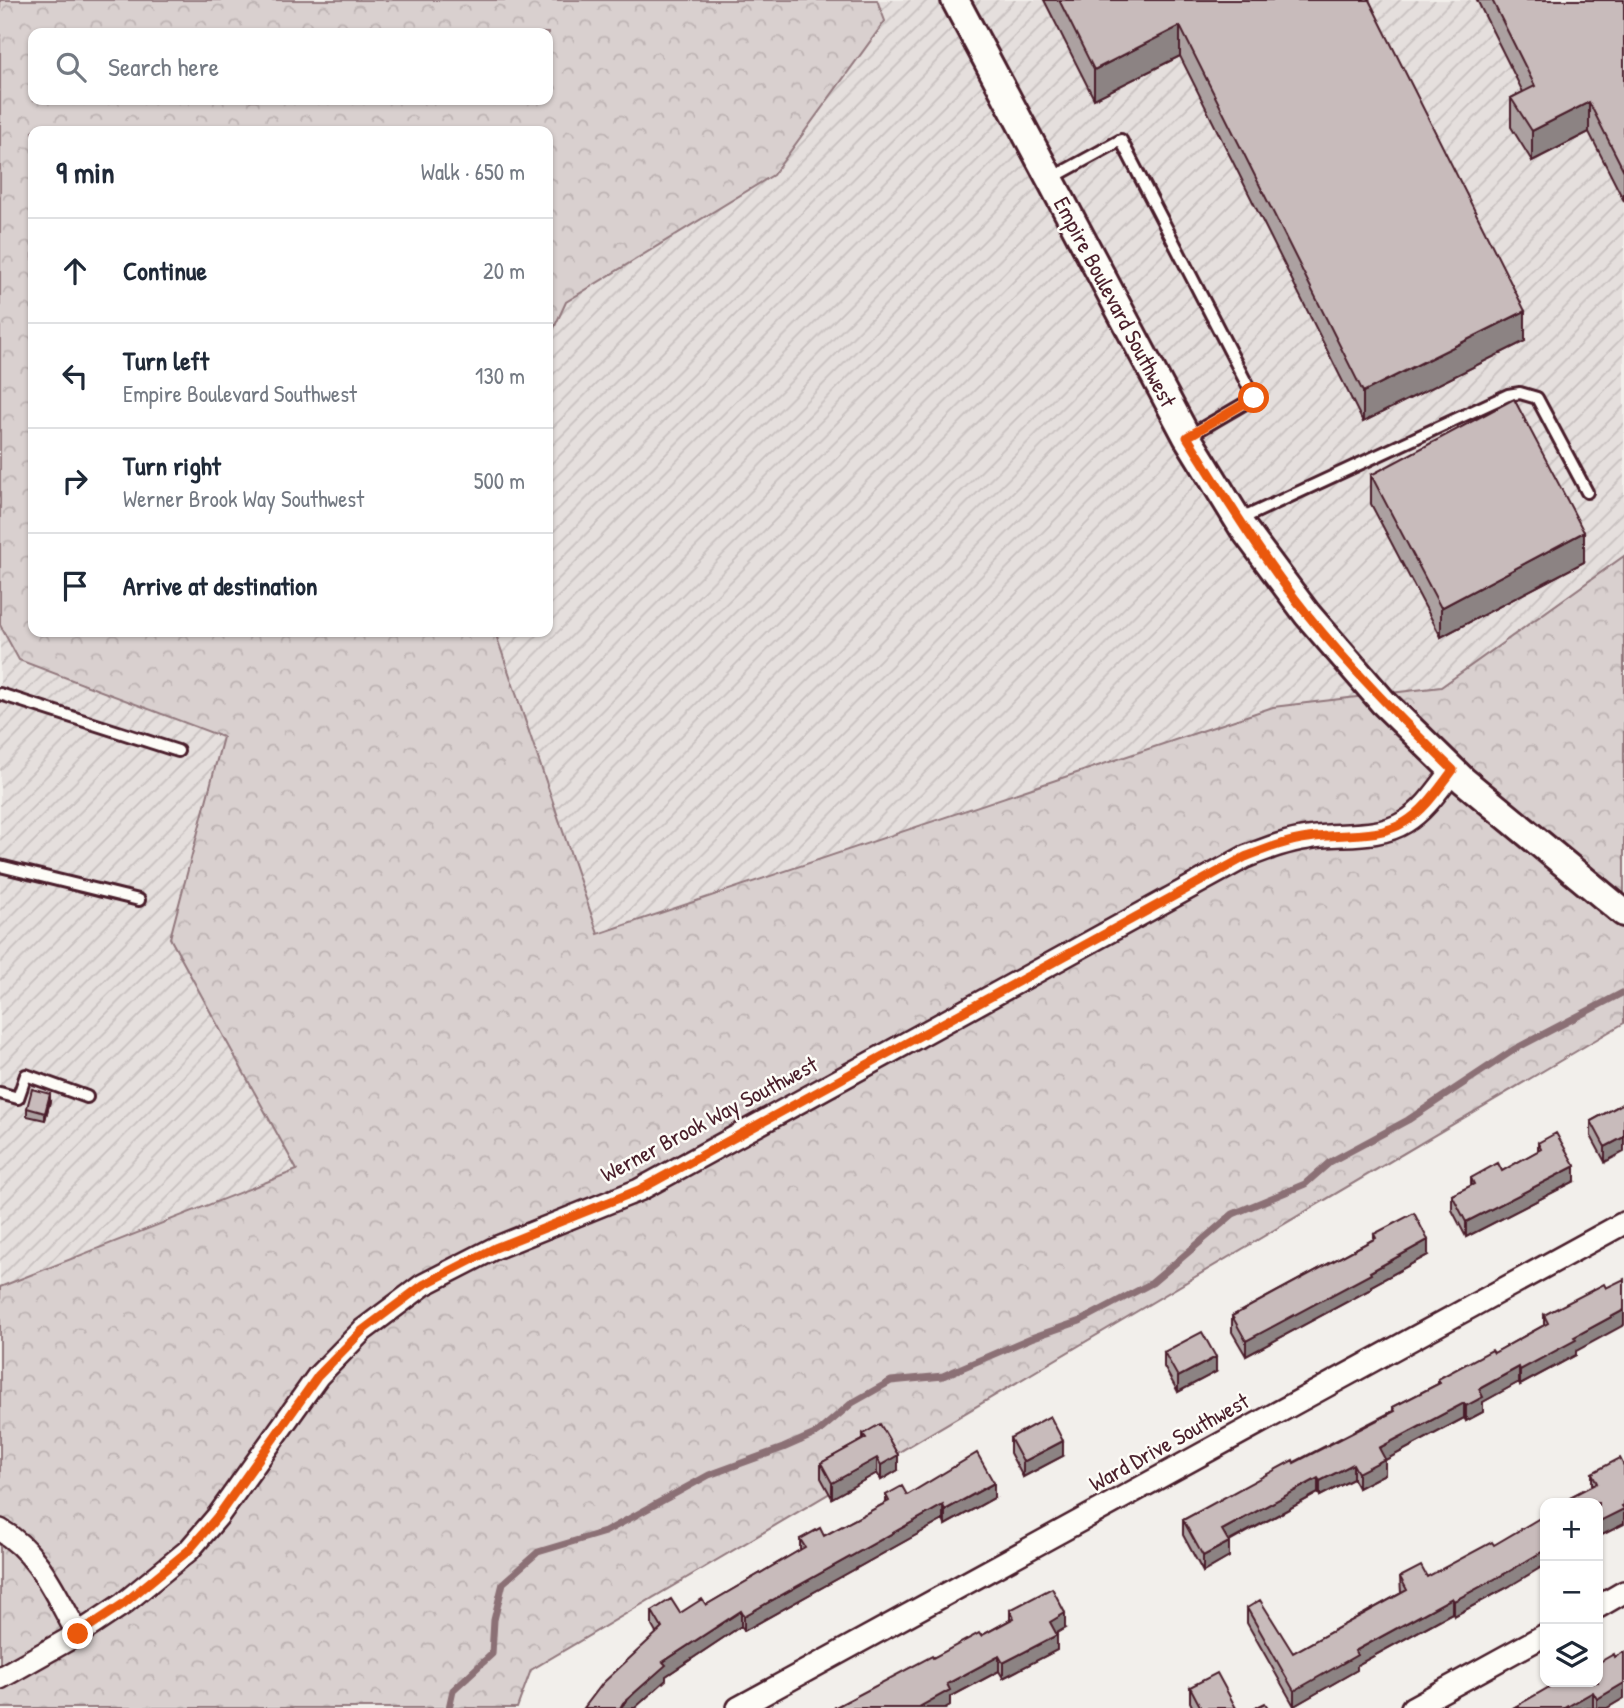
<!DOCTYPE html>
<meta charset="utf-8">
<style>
body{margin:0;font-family:"Patrick Hand",sans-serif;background:#f6f6f7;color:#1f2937}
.controls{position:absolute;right:21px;bottom:21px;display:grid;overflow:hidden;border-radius:14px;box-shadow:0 2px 5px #0004}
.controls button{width:63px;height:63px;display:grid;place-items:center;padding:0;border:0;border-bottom:2px solid #e0e1e3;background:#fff;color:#1f2937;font:35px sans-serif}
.stop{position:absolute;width:21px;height:21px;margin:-16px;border:5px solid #ea580c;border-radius:50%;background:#fff}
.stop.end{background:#ea580c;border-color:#fff;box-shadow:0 2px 7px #0008}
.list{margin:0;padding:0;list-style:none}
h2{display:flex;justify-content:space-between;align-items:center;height:91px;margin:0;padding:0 28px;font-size:30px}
h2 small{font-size:23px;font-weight:400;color:#747a83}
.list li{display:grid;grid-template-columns:46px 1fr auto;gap:21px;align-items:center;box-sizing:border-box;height:105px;padding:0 28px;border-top:2px solid #e0e1e3}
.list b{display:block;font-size:26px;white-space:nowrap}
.list p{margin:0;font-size:23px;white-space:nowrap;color:#747a83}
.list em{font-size:23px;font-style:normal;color:#747a83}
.icon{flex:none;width:38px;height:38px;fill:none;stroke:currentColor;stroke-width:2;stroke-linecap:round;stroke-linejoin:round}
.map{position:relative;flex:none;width:1624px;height:1708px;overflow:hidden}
.search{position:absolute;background:#fff;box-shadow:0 2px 5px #0004;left:28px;top:28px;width:525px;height:77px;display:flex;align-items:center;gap:18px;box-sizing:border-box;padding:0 24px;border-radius:14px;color:#747a83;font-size:26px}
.panel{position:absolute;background:#fff;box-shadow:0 2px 5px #0004;left:28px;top:126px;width:525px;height:511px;border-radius:14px}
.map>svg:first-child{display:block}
.industrial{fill:url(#industrial-furrows)}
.forest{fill:url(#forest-crowns);stroke:#92787d;stroke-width:2;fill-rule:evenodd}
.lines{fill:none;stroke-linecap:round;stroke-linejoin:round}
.stream{stroke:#8b6f75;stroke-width:7}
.service-casing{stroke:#4a1f2b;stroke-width:16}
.minor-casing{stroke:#4a1f2b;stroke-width:26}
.tertiary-casing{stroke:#4a1f2b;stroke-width:32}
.service{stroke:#fdfcf7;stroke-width:10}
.minor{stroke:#fdfcf7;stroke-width:21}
.tertiary{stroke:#fdfcf7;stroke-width:26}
.wall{fill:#aca1a1;stroke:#4a1f2b;stroke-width:2}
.shaded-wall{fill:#8c8383;stroke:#4a1f2b;stroke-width:2}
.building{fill:#c8bbbb;stroke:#4a1f2b;stroke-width:2}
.route{stroke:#ea580c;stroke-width:9}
.labels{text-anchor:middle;stroke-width:5;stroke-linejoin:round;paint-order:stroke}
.street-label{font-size:23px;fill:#4a1f2b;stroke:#fdfcf7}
</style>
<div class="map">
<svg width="1624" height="1708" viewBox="0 0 1624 1708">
<defs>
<pattern id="industrial-furrows" width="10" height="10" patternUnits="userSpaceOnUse" patternTransform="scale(1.75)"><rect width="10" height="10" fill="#e5dfdd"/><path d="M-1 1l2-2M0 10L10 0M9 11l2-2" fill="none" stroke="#c6bfbe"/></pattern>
<pattern id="forest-crowns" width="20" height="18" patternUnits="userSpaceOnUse" patternTransform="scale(1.75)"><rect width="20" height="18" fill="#d9d0cf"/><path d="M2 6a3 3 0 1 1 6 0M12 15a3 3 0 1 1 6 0" fill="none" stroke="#bcb2b2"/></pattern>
</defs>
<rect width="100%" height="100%" fill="#f2efeb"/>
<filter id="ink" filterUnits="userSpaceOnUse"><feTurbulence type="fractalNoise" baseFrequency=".0143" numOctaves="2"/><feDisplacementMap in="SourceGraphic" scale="14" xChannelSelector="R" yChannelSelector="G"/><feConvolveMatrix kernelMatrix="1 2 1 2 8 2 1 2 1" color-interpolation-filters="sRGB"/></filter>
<g filter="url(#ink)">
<path class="industrial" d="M877 0H1624V556L1441 687 1272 707 598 935 495 632H548V341L566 302 773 175 885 21Z
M0 625 19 660 224 737 170 938 297 1170 0 1287Z"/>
<path class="forest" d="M0 0H877L885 21 773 175 566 302 548 341V131H33V632H495L598 934 1273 707 1441 687 1624 556V1023L531 1670 517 1708H0V1287L297 1170 170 938 223 737 19 660 0 625ZM33 33H548V100H33Z"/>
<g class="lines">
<path class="stream" d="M449 1708 453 1690 492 1654 494 1620 503 1583 538 1552 605 1532 709 1475 783 1448 817 1433 852 1403 891 1381 943 1376 1031 1338 1080 1321 1152 1283 1233 1214 1305 1184 1330 1162 1408 1120 1515 1049 1624 992"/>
<g class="service-casing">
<path id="service" d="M1050 179 1121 140 1254 398 1187 437
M1239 520 1508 395 1520 393 1537 398 1587 492
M0 694 178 751
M0 866 139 900
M0 1093 18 1098 26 1075 87 1097"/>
</g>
<g class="minor-casing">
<path id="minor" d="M0 1530C39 1552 56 1596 78 1634
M1598 1607 1624 1592
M0 1678 78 1634 123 1604 189 1550 218 1516 318 1376 363 1330 423 1285 495 1248 639 1190 1245 857C1266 849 1286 841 1308 838 1340 832 1376 840 1405 822 1425 810 1439 788 1453 770
M738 1708 1624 1223
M1412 1708 1545 1635"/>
</g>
<g class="tertiary-casing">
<path id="tertiary" d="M955 0 1187 437 1243 528 1307 614 1383 702 1463 780 1624 913"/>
</g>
<use href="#service" class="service"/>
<use href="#minor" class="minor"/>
<use href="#tertiary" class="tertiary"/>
</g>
<path class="wall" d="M1044 0H1369L1525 341 1363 422 1180 56 1094 99Z
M1477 0H1624V201L1589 132 1532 161 1511 127V98L1523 92Z
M1371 475 1584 562 1441 637 1371 504Z
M50 1101 45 1120 27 1116V1108Z
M1624 1103 1605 1162 1591 1136V1121Z
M1538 1143 1575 1181 1466 1237 1452 1210V1195L1471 1186V1178L1502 1171 1538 1151Z
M1374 1234 1428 1255 1371 1286V1289L1246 1356 1232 1332V1316L1374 1239Z
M1544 1315 1576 1351V1355L1520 1385 1519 1382 1483 1402V1412L1466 1421 1464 1418 1385 1460V1474L1358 1488 1353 1479 1320 1496 1318 1493 1229 1542V1557L1203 1572 1183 1535V1520L1393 1411V1407L1438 1384V1379L1494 1353 1544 1325Z
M1164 1352 1216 1372 1178 1392 1164 1367Z
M863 1434 898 1470 881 1480 877 1473 832 1498 821 1478V1463L863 1440Z
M1010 1438 1063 1456 1023 1477 1010 1453Z
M1624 1466V1524L1598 1537V1503L1570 1500V1497L1592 1486V1473Z
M886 1495 994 1498 945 1525 943 1520 744 1631 741 1626 666 1676V1680L656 1633 652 1626V1611L680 1613 706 1605 800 1550V1539L824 1536 886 1503Z
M1400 1577 1508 1587 1454 1616 1452 1613 1357 1665V1670L1294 1706 1247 1623V1608L1293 1653 1401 1593Z
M1010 1610 1065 1628 1056 1633 1057 1650 1003 1678 999 1671 950 1697V1705L945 1708H834L933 1658 981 1636 1010 1620Z
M1624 1652V1698L1607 1708H1513Z
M1190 1687 1236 1708H1193L1190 1702Z"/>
<path class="shaded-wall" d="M1180 26V56L1094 99V70Z
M1589 102V132L1532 161V131Z
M1525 311V341L1363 422V392Z
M1584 532V562L1441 637V608Z
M50 1094V1101L45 1120V1113Z
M1624 1137V1152L1605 1162V1147Z
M1575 1166V1181L1466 1237V1222Z
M1428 1240V1255L1371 1286V1289L1246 1356V1341Z
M1624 1310V1325L1576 1351V1355L1520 1385V1370L1574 1337Z
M1216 1357V1372L1178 1392V1377Z
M1519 1367V1382L1483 1402V1412L1466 1421V1406L1479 1389Z
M1464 1403V1418L1385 1460V1474L1358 1488V1473L1379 1448Z
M1063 1441V1456L1023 1477V1462Z
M898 1455V1470L881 1480V1465Z
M877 1458V1473L832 1498V1483Z
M1353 1464V1479L1320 1496V1481Z
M1318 1478V1493L1222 1545V1530Z
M994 1483V1498L945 1525V1510Z
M943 1505V1520L744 1631V1616Z
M1624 1505V1524L1598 1537V1522Z
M1229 1542V1557L1203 1572V1556Z
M1545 1550V1565L1508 1587 1454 1616V1601Z
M1452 1598V1613L1357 1665V1670L1294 1706V1691L1355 1651Z
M741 1611V1626L666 1676V1680L635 1708H620L663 1662Z
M1065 1613V1628L1050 1637V1622Z
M1057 1635V1650L1003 1678V1663Z
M999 1656V1671L950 1697V1705L945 1708H919L947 1684Z
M1624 1683V1698L1607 1708H1597V1699Z
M1593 1692V1707L1592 1708H1565Z"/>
<path class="building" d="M1059 0H1369L1525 311 1363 392 1180 26 1094 70Z
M1492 0H1624V171L1589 102 1532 131 1511 98 1535 86Z
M1514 399 1584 532 1441 608 1371 475Z
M32 1089 50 1094 45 1113 27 1108Z
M1624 1103V1137L1605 1147 1591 1121Z
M1556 1133 1575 1166 1466 1222 1452 1195 1474 1184 1471 1178 1498 1163 1502 1171 1541 1149 1538 1143Z
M1414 1213 1428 1240 1370 1272 1371 1274 1246 1341 1232 1316 1376 1238 1374 1234Z
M1624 1279V1310L1574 1337 1576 1340 1520 1370 1519 1367 1479 1389 1483 1397 1466 1406 1464 1403 1379 1448 1385 1459 1358 1473 1353 1464 1320 1481 1318 1478 1222 1530 1229 1542 1203 1556 1183 1520 1293 1460 1294 1463 1395 1411 1393 1407 1440 1383 1438 1379 1492 1350 1494 1353 1548 1323 1544 1315 1604 1284 1606 1288Z
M1202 1332 1216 1357 1178 1377 1164 1352Z
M1050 1416 1063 1441 1023 1462 1010 1438Z
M880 1424 898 1455 881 1465 877 1458 832 1483 821 1463 866 1438 863 1434Z
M977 1453 994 1483 945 1510 943 1505 744 1616 741 1611 663 1662 666 1665 623 1703 620 1708H584L603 1683 662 1628 652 1611 671 1599 680 1613 702 1599 706 1605 805 1547 800 1539 820 1528 824 1536 889 1501 886 1495 902 1486 907 1495Z
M1620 1458 1624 1466V1505L1622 1506 1624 1509 1598 1522V1503H1565L1571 1500 1570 1497 1597 1483 1592 1473Z
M1545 1515V1550L1508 1572 1454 1601 1452 1598 1355 1651 1357 1655 1294 1691 1247 1608 1260 1600 1293 1653 1407 1590 1400 1577 1421 1566 1427 1577 1492 1542 1494 1545Z
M1052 1588 1065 1613 1050 1622 1057 1635 1003 1663 999 1656 947 1684 950 1690 919 1707V1708H834L932 1656 933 1658 979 1633 981 1636 1014 1618 1010 1610Z
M1624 1652V1683L1597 1699 1593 1692 1565 1708H1513L1558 1682H1562V1683L1565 1682H1598V1663L1614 1654 1615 1657Z
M1217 1673 1236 1708H1198L1200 1706 1190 1687Z
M1265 1703 1268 1708H1255Z"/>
</g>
<g class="lines" filter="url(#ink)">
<path class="route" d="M78 1634 123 1604 189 1550 218 1516 318 1376 363 1330 423 1285 495 1248 639 1190 1245 857C1266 849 1286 841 1308 838 1340 832 1376 840 1405 822 1425 810 1439 788 1453 770 1402 720 1352 670 1307 614 1262 558 1225 497 1187 437L1254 398"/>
</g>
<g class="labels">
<g class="street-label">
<text transform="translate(1115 302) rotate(62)" y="8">Empire Boulevard Southwest</text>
<text transform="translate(709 1119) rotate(-28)" y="8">Werner Brook Way Southwest</text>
<text transform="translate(1169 1442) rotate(-29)" y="8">Ward Drive Southwest</text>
</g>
</g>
</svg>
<div class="controls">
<button>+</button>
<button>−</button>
<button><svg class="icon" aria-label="layers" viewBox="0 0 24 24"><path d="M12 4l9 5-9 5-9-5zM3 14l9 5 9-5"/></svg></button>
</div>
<div class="stop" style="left:1254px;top:398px"></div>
<div class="stop end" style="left:78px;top:1634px"></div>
<div class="search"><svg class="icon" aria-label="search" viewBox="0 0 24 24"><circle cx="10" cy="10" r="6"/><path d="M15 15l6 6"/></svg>Search here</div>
<section class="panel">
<h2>9 min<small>Walk · 650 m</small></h2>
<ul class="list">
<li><svg class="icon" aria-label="ahead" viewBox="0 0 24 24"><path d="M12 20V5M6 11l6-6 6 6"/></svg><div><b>Continue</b></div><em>20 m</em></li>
<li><svg class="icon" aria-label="left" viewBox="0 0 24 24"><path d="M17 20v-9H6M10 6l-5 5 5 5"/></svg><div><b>Turn left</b><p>Empire Boulevard Southwest</p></div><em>130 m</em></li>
<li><svg class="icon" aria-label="right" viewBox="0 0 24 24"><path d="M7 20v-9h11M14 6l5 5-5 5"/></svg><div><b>Turn right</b><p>Werner Brook Way Southwest</p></div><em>500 m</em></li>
<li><svg class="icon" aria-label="arrive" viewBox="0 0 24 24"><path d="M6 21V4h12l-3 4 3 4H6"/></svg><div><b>Arrive at destination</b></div></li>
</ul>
</section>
</div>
